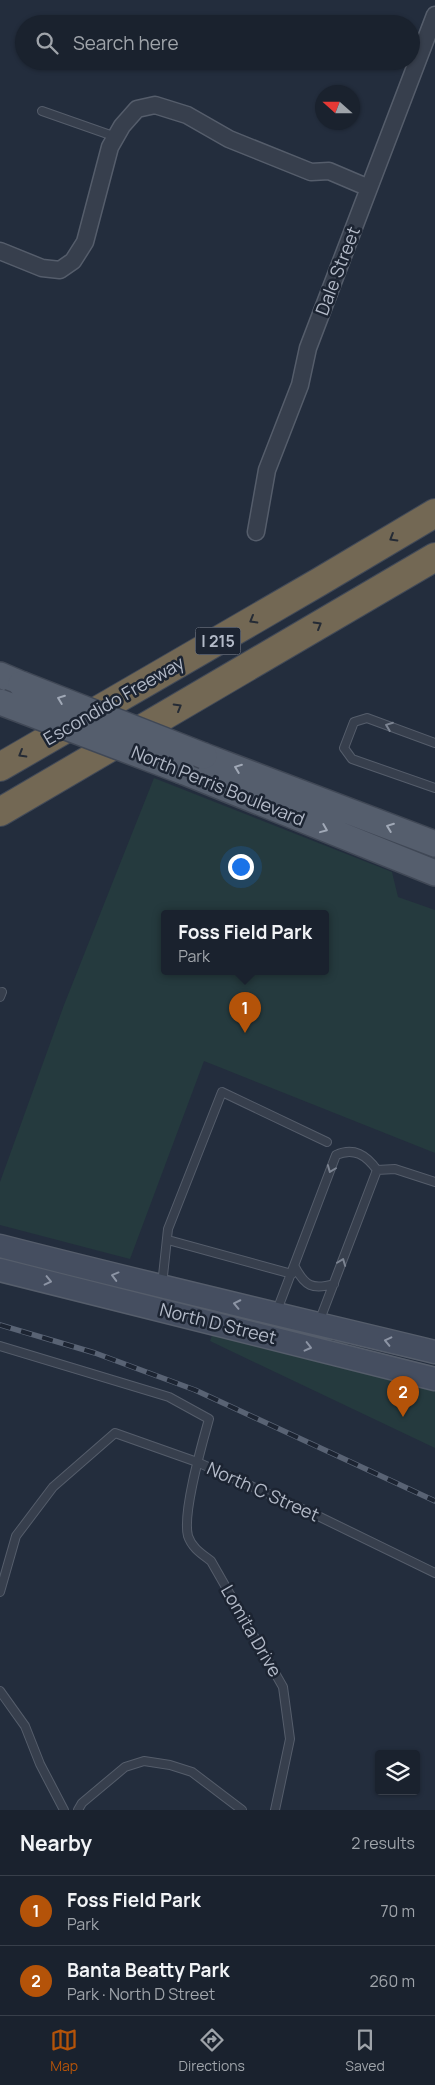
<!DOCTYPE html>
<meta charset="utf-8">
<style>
body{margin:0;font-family:Manrope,sans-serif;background:#272f3a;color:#f1f3f6}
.controls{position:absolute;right:15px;bottom:15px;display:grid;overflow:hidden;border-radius:5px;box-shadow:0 1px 4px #0004}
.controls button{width:45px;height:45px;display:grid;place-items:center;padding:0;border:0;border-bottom:1px solid #383f4a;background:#1a222e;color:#f1f3f6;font:25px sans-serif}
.compass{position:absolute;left:315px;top:85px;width:45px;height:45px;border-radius:50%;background:#1a222e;box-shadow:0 1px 4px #0004;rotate:291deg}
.you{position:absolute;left:240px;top:866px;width:18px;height:18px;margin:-12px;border:4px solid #fff;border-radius:50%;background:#1a73e8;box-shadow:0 0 0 8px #1a73e833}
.badge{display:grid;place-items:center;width:32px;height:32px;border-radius:50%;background:#b45309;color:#fff;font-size:16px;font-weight:700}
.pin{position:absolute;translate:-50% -41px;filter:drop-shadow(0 1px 2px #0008)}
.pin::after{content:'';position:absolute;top:26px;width:18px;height:15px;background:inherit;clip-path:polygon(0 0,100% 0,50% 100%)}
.popup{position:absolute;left:161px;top:910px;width:168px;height:65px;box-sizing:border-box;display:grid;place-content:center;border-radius:5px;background:#1a222e;filter:drop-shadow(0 1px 4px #0005);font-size:16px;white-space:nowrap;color:#9fa4aa}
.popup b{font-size:19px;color:#f1f3f6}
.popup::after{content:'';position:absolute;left:50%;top:100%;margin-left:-10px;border:10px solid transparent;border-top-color:#1a222e}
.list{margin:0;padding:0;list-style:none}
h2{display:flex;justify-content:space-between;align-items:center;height:65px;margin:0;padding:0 20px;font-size:21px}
h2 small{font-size:16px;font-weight:400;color:#9fa4aa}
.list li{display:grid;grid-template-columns:32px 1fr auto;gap:15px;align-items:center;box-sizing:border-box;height:70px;padding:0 20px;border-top:1px solid #383f4a}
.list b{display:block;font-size:19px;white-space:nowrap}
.list p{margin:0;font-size:16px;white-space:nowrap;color:#9fa4aa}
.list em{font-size:16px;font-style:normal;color:#9fa4aa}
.icon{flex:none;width:28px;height:28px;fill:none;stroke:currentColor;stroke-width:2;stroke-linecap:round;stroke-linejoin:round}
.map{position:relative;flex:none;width:435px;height:1810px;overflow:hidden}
.search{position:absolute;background:#1a222e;box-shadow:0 1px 4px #0004;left:15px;right:15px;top:15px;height:55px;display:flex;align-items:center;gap:12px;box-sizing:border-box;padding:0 18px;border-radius:28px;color:#9fa4aa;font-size:19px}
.sheet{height:205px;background:#1a222e}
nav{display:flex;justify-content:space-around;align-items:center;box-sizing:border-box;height:70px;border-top:1px solid #383f4a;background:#1a222e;font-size:14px;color:#9fa4aa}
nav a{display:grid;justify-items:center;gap:2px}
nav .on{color:#b45309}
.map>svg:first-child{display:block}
.green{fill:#253a3e;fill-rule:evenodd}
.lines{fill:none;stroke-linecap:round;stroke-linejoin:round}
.service-casing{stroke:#555d6b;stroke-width:10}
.minor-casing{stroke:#555d6b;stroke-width:19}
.secondary-casing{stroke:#555d6b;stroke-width:25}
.primary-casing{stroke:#404856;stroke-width:28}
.motorway-casing{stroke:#424a58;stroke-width:30}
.service{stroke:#373f4d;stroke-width:8}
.minor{stroke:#373f4d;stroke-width:16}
.secondary{stroke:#454e60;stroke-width:22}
.primary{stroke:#555e6d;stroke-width:25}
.motorway{stroke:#736854;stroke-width:28}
.rail-casing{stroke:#596374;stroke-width:5.5}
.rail{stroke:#1c2432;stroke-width:4;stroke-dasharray:11;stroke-linecap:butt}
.primary-bridge-casing{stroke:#404856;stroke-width:28;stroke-linecap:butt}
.primary-bridge{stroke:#555e6d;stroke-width:25}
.oneway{stroke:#252b35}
.oneway2{stroke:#a0a8b6}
.oneway3{stroke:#7b8391}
.oneway4{stroke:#8c94a4}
.labels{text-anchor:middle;stroke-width:5;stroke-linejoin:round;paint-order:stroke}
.shield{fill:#1c2432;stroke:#868d9b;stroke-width:1}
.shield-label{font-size:16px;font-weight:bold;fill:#b3bac8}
.street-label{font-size:18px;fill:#b3bac8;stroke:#1c2432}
</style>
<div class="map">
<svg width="435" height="1810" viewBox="0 0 435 1810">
<rect width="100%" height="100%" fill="#232d3d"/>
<path class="green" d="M154 778 392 872 398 897 435 910V1153L204 1061 130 1259 0 1225V1182L64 1005ZM165 914H325V972H165Z
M213 1332 435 1387V1448L210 1341Z"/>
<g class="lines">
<g class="service-casing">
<path id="service" d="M42 111 116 137
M435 743 367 718 354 722 344 748 352 759 435 788
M0 997 2 992
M377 1170 395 1169 435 1182
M168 1240 292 1274
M295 1267C305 1286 312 1290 334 1284
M162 1285 168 1229 222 1092 327 1142
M276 1313 336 1155C354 1147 366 1155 377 1170L319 1322
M0 1346 169 1397 209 1419C202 1444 182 1513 188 1536 192 1548 202 1554 211 1561L283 1687 290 1739 275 1810
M0 1592 16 1536 53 1487 115 1433 197 1462 318 1516 435 1573
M0 1691 25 1726 40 1764 64 1810
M78 1810 82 1803 125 1767 144 1761 170 1765 192 1772 242 1810"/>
</g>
<g class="minor-casing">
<path id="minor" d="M0 251 42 268 60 270 73 261 85 242 110 147 122 126 137 109 155 105 187 115 229 139 311 172 329 171 369 188
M256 532 267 470 300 385 308 348 435 15"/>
</g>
<g class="secondary-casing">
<path id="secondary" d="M0 1246C144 1283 290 1317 435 1352
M0 1270 435 1379"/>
</g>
<g class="primary-casing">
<path id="primary" d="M0 675 21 684
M204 756 435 844
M182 771 435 873"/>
</g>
<g class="motorway-casing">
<path id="motorway" d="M0 767 319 582 435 513
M0 812 435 557"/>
</g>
<use href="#service" class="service"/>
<use href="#minor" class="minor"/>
<use href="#secondary" class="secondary"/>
<use href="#primary" class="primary"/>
<use href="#motorway" class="motorway"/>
<g class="rail-casing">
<path id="rail" d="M0 1325 95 1353 195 1390 435 1501"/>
</g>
<use href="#rail" class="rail"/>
<g class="primary-bridge-casing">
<path id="primary-bridge" d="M21 684 204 756
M0 702 182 771"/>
</g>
<use href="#primary-bridge" class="primary-bridge"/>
</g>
<defs><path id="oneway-chevron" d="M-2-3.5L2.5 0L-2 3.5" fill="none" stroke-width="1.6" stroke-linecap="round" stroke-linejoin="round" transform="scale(1.25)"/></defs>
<g class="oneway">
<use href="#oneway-chevron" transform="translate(393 538) rotate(149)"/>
<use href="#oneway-chevron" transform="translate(253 620) rotate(150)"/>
<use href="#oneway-chevron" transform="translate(318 625) rotate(-30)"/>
<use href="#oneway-chevron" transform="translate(178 707) rotate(-30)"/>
<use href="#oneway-chevron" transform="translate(22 754) rotate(150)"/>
</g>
<g class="oneway2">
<use href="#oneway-chevron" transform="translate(61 699) rotate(-159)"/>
<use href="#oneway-chevron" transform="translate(238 768) rotate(-159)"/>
<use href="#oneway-chevron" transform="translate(390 827) rotate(-159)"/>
<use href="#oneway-chevron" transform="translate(324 829) rotate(22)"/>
</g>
<g class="oneway3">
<use href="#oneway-chevron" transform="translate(389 726) rotate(-159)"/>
<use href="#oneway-chevron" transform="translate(331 1169) rotate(111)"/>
<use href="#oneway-chevron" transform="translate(342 1262) rotate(-69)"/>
</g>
<g class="oneway4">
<use href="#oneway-chevron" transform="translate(115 1276) rotate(-165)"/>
<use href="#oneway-chevron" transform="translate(48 1281) rotate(13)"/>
<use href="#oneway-chevron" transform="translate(237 1304) rotate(-168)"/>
<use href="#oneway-chevron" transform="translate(388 1341) rotate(-167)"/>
<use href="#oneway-chevron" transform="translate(308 1347) rotate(14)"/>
</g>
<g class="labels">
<rect class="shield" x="195.5" y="627.5" width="45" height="27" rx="4"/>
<g class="shield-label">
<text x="218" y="647">I 215</text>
</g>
<g class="street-label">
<text transform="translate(338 271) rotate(-69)" y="6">Dale Street</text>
<text transform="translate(114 701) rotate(-30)" y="6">Escondido Freeway</text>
<text transform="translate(218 786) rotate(22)" y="6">North Perris Boulevard</text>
<text transform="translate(218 1324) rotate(14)" y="6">North D Street</text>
<text transform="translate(263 1492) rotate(24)" y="6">North C Street</text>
<text transform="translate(251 1631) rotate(60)" y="6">Lomita Drive</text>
</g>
</g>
</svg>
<div class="controls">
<button><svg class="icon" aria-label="layers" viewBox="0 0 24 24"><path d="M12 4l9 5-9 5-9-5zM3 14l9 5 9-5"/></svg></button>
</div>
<svg class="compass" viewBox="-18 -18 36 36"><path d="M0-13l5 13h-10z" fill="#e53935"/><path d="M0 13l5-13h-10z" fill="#9fa4aa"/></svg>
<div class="you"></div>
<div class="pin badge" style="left:245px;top:1033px">1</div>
<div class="popup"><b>Foss Field Park</b>Park</div>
<div class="pin badge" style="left:403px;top:1417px">2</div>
<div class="search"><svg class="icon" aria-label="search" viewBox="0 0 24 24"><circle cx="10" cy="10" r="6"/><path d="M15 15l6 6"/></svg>Search here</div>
</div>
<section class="sheet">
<h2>Nearby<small>2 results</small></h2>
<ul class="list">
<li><span class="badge">1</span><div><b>Foss Field Park</b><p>Park</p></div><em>70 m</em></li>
<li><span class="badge">2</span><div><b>Banta Beatty Park</b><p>Park · North D Street</p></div><em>260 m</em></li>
</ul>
</section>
<nav>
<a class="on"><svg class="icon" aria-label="map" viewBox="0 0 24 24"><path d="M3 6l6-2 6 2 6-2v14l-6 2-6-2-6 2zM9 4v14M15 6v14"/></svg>Map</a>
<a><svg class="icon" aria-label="directions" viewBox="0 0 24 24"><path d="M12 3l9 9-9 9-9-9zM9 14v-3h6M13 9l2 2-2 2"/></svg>Directions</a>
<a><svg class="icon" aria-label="saved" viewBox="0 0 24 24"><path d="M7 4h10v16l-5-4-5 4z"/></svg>Saved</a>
</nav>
